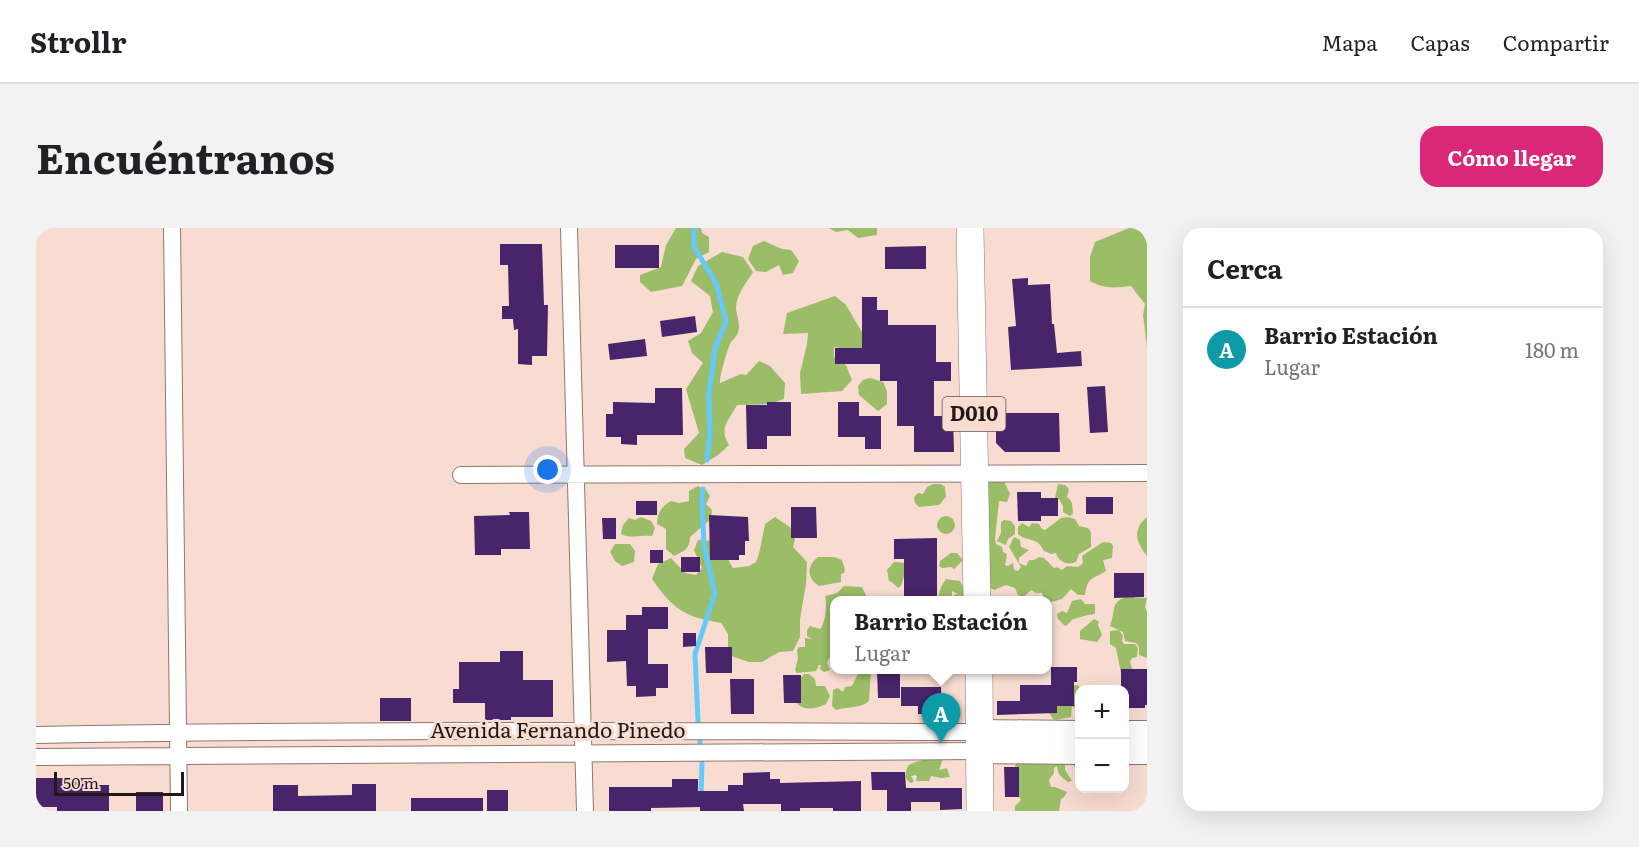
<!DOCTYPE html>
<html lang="es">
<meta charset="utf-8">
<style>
body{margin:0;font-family:Literata,serif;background:#f2f2f2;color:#202124}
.controls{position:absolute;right:18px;bottom:18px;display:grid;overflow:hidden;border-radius:12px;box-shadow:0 6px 24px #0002}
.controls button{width:54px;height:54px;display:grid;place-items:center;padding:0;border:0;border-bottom:2px solid #e0e0e0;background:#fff;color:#202124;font:30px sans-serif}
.scale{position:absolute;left:18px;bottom:15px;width:130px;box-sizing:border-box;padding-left:6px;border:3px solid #221915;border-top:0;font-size:16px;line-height:21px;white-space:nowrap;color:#221915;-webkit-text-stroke:4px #f8dcd2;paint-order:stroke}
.you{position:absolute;left:512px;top:242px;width:21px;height:21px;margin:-15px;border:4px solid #fff;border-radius:50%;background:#1a73e8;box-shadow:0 0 0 9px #1a73e833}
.badge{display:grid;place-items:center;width:39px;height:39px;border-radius:50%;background:#db2777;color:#fff;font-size:20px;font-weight:700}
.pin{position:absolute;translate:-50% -50px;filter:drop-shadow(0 2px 3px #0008)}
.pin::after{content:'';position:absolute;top:32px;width:21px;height:18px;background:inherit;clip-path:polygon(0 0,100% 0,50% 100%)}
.popup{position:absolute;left:794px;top:368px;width:222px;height:78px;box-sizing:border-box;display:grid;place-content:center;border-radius:12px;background:#fff;filter:drop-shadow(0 2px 4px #0005);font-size:20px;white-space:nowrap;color:#757577}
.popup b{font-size:22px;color:#202124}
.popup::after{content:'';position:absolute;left:50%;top:100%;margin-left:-12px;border:12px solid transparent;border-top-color:#fff}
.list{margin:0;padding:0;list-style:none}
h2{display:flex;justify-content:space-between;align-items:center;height:78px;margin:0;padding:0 24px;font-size:26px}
h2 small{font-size:20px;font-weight:400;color:#757577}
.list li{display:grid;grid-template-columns:39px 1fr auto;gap:18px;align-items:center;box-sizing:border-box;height:84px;padding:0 24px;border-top:2px solid #e0e0e0}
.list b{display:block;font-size:22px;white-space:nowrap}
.list p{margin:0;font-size:20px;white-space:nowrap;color:#757577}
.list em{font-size:20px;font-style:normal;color:#757577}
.map{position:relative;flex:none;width:1111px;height:583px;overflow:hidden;border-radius:18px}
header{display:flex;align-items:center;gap:36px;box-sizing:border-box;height:84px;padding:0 30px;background:#fff;border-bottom:2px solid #e0e0e0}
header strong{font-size:28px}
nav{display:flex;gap:33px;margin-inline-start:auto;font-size:21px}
.intro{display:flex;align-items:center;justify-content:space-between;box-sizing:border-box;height:144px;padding:0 36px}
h1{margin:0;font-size:42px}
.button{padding:15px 27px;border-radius:18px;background:#db2777;color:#fff;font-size:21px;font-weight:700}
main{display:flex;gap:36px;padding:0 36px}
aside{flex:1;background:#fff;border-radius:18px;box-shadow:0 6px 24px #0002}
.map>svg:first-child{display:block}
.forest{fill:#9bbd67}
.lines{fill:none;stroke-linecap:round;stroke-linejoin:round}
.stream{stroke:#64c9fc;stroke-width:5}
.building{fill:#48246a}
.street-casing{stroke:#90776e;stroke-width:18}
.secondary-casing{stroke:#90776e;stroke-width:26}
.primary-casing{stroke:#90776e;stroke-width:28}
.street{stroke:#fff;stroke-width:16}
.secondary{stroke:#fff;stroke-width:24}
.primary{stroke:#fff;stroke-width:27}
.labels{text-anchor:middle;stroke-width:6;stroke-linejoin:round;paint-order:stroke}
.shield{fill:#f8dcd2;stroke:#62544e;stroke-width:1.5}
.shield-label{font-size:20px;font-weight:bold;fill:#221915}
.street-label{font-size:21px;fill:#221915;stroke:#f8dcd2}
</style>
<header>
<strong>Strollr</strong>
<nav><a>Mapa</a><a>Capas</a><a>Compartir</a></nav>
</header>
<div class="intro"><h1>Encuéntranos</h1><a class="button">Cómo llegar</a></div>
<main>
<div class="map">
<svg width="1111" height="583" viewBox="0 0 1111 583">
<rect width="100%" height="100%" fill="#f8dcd2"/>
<path class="forest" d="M640 0H665L666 5 673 9V24L660 31 646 58 615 64 604 54V47L625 39 630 17Z
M793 0H841V7L822 10 812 2 800 4Z
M1093 0H1103L1111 14V119L1107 87 1109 76 1095 58C1079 60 1068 61 1054 53V29L1059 14Z
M728 13 746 21 755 22 763 33 757 45 747 47 743 37 730 44 720 43 712 31 717 18Z
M686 24 707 29 717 44C711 54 700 67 700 79 700 89 706 96 701 107 699 110 697 112 695 114 692 119 683 150 684 155L705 146 710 147 723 133 734 138 749 155 748 171 734 176 701 177C693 193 682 199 693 217L682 227 666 237 649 230 648 221 663 205 650 161 667 135 656 125 652 113 665 105 677 84 674 68 655 53 662 38Z
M799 68 810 77 833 116 824 124 798 119V129L810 137 816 152 806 163 765 166 764 145 771 116 772 105 747 106 751 85Z
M834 150 847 154 851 163V176L842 183 823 167 822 158 827 152Z
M952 253H968L974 266 971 274 963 273 959 311 960 316 966 319 967 324 971 326 969 337 972 338 977 335 978 342 982 343 985 339 973 319 978 309 984 312 985 319 993 322 983 330V335L990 338 993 332H998L1003 329 1008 330 1018 340 1021 339 1026 342 1031 338 1042 339 1047 335 1046 328 1067 314 1075 315 1077 318 1076 330 1067 332 1070 343C1056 352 1052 348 1049 367H1042L1035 361 1026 371 1012 375V372H1008L1006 365H1000L995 362 988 369 982 367 979 360 970 357 958 362 951 358 950 317Z
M897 256H905L909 259 910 269 903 277 883 279 879 275 878 269 882 265 887 266 891 259Z
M1022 256 1029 257 1033 261 1031 269C1038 274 1036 279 1037 286L1034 288 1027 284V278L1023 271 1019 270Z
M662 258 670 262 674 268 670 276 676 282 675 291 654 309C654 321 648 323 638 328L630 321V301L621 296C621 285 626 278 635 273L643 275 653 273V263Z
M901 297a9 9 0 1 1 18 0a9 9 0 1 1-18 0Z
M605 289 615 293 619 300 616 308C606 307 593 311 585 306L587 297 593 290 599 292Z
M739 289 754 299 759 311 757 319 771 334 770 356 764 391V409L757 423 743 424 726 434H713L692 427V406L685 395C648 389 637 381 616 351L622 336 635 330 649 345 660 347 666 340 658 322 662 312C686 311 686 321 697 340L713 338 720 334C725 322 726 309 729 296Z
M1032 289 1039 291 1043 298 1052 300 1055 304V319L1043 326 1040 334C1031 338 1022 333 1020 325L1015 326 1008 323C1000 307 992 315 982 306V299L986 295 993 299 996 295 1003 296 1006 301 1009 302 1025 290Z
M1111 289V328C1101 315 1095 303 1111 289Z
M968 292 975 293 979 298V306L972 311 970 317 961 313 965 305V294Z
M579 316H594L599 323 598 334 586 338 579 333 574 324Z
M915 325H921L927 332 918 341 915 339 906 340 903 338 904 333Z
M782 329H798L806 332 809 342 808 345 805 346V354L783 358C771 351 770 338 782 329Z
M858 334 872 335 865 358 862 360 856 354 853 353 851 342Z
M910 351 924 353 927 359 928 372H918V367L922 366 916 363V372H898L902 370 905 359Z
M808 358 826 359 832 372H798V429L793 430 791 435 794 442 788 444 784 441 785 437H783L780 443 761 445 759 442 762 430 761 422 763 419H769V410L776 411 771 408V402L774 398 784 401C790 394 791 376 789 368L801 365Z
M1097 367 1099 370H1111L1109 379 1111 384V430L1103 427V419L1100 415 1089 413 1087 404 1074 398C1081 380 1072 373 1097 367Z
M1045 371 1049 376H1059V386C1056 386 1039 390 1036 392 1034 394 1032 397 1029 398L1022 391 1021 386 1026 383 1031 385 1036 373Z
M1058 391 1063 394 1062 397 1066 407 1061 414 1044 411V403Z
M1083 402 1087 408 1086 413 1088 416H1099L1102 420 1101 429 1096 430 1094 434 1097 443 1085 445 1080 420 1074 416V403Z
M824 442H835L833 473C826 480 810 479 800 482L796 478 797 462 802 460 807 464 809 459 816 458Z
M768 446H773L779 451 780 458H789L794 468 790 476C780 481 766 484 759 473L763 452Z
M1042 457 1044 460 1042 469 1043 470V484L1036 478 1035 489 1019 492 1016 490 1013 484 1031 458Z
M891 531H907L903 542 911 540 914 549 905 550 895 548 893 553H880L881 548 879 547 875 548 878 553 875 555C868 551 869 545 872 538 876 534 885 533 891 531Z
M1038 532 1043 537V544L1037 537H1029V542L1036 553 1032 554C1025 549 1022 547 1021 538L1018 540V545L1013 552 1015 559H1019L1031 564 1028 569 1025 571 1023 583H979V578L985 572 981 566 974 546 981 535Z"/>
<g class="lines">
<path class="stream" d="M658 0V19L680 55 690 93 679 121 673 165 674 206 671 232
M662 493 659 426 679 365 668 319 666 270 667 261
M664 512V516
M665 569 666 535"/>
</g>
<path class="building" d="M464 16H506L508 77H512L511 128H496V137L482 136V101L478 102 477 91H466V78H473L472 37H464Z
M579 17H623V40H579Z
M890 18V41H849V19Z
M992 50V57L1014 56 1016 96H1018L1021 125 1045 123 1046 138 975 142 972 99 980 98 976 51Z
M826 69H841V82H852V97H900V134H915V153H898V188H917L918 224H878V198H861V153H844V136H799V120H826Z
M659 88 661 104 626 109 624 93Z
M609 111 611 128 574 132 572 116Z
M1069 158 1072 204 1054 205 1051 159Z
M619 160H646L647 207H601V217L585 216V209H570V186H577V174L619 175Z
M731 174H755V208H731V221H711L710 177H731Z
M802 174H823V188H845V221H829V209H802Z
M960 185H1023L1024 224H969L960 215Z
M981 264H1005V270H1022V288H1005V293H982Z
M1050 269H1077V286H1050Z
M600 273H621V287H600Z
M755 279H780L781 310H755Z
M473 284H493L494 321H465V327H439L438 288 474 287Z
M673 287 712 289 713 313H709V327H703V332H674Z
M566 290H580V311H567Z
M901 310V369H868V331H858V311Z
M614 322H627V335H614Z
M645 329H664V344H645Z
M1078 345H1108V369L1078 370Z
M606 379H632V401H612V436H632V460H620V468L600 469V458H591L590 433 571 434V402H590V387H606Z
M647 405H660V418L647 419Z
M669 419H696V445H670Z
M464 423H487V452H517V489H475V492H449V475H417V461H423V434H464Z
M1015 439H1041V454H1038V478H1021V485L961 487V473H984V457H1015Z
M841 441H864V470H842Z
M1085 441H1111V477H1109V480H1089V462H1085Z
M747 447H765V475H748Z
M694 451H718V486H695Z
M865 459H905L906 486H882V478H865Z
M344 470H375V493H344Z
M968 539H983V569H969Z
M734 544V551H744V555L825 553V583H797V580H764V583H745V576H707L708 583H664V579L615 580V583H573V559H636V551H662V563H692V557H707V545Z
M835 544H869L870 560H926V581L904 582V574H875V583H851V562H836Z
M0 550H56V557H73V583H21V579H0Z
M316 556H340V583H237V557H262V568L316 567Z
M451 562H472V583H451Z
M100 564H127V583H100Z
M375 570H447V583H375Z"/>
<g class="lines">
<g class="street-casing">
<path id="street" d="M136 0 143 583
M533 0 549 583
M425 247 1111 245
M0 507C315 501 629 503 944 504
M0 529 944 523"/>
</g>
<g class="secondary-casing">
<path id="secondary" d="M944 504 1044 505
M1088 505H1111
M944 523 1044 524
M1088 524H1111"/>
</g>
<g class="primary-casing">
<path id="primary" d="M934 0 941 372
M943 442 944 583"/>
</g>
<use href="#street" class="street"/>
<use href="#secondary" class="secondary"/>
<use href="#primary" class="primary"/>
</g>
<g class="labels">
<rect class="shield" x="906.5" y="169" width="63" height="34" rx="4.5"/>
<g class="shield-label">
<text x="938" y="193">D010</text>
</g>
<g class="street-label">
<text x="522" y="510">Avenida Fernando Pinedo</text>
</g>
</g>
</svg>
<div class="controls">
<button>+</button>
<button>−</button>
</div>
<div class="scale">50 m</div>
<div class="you"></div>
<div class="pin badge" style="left:905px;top:515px;background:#0f9aa8">A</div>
<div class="popup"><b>Barrio Estación</b>Lugar</div>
</div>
<aside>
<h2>Cerca<small></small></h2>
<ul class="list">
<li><span class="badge" style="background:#0f9aa8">A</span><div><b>Barrio Estación</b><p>Lugar</p></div><em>180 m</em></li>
</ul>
</aside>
</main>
